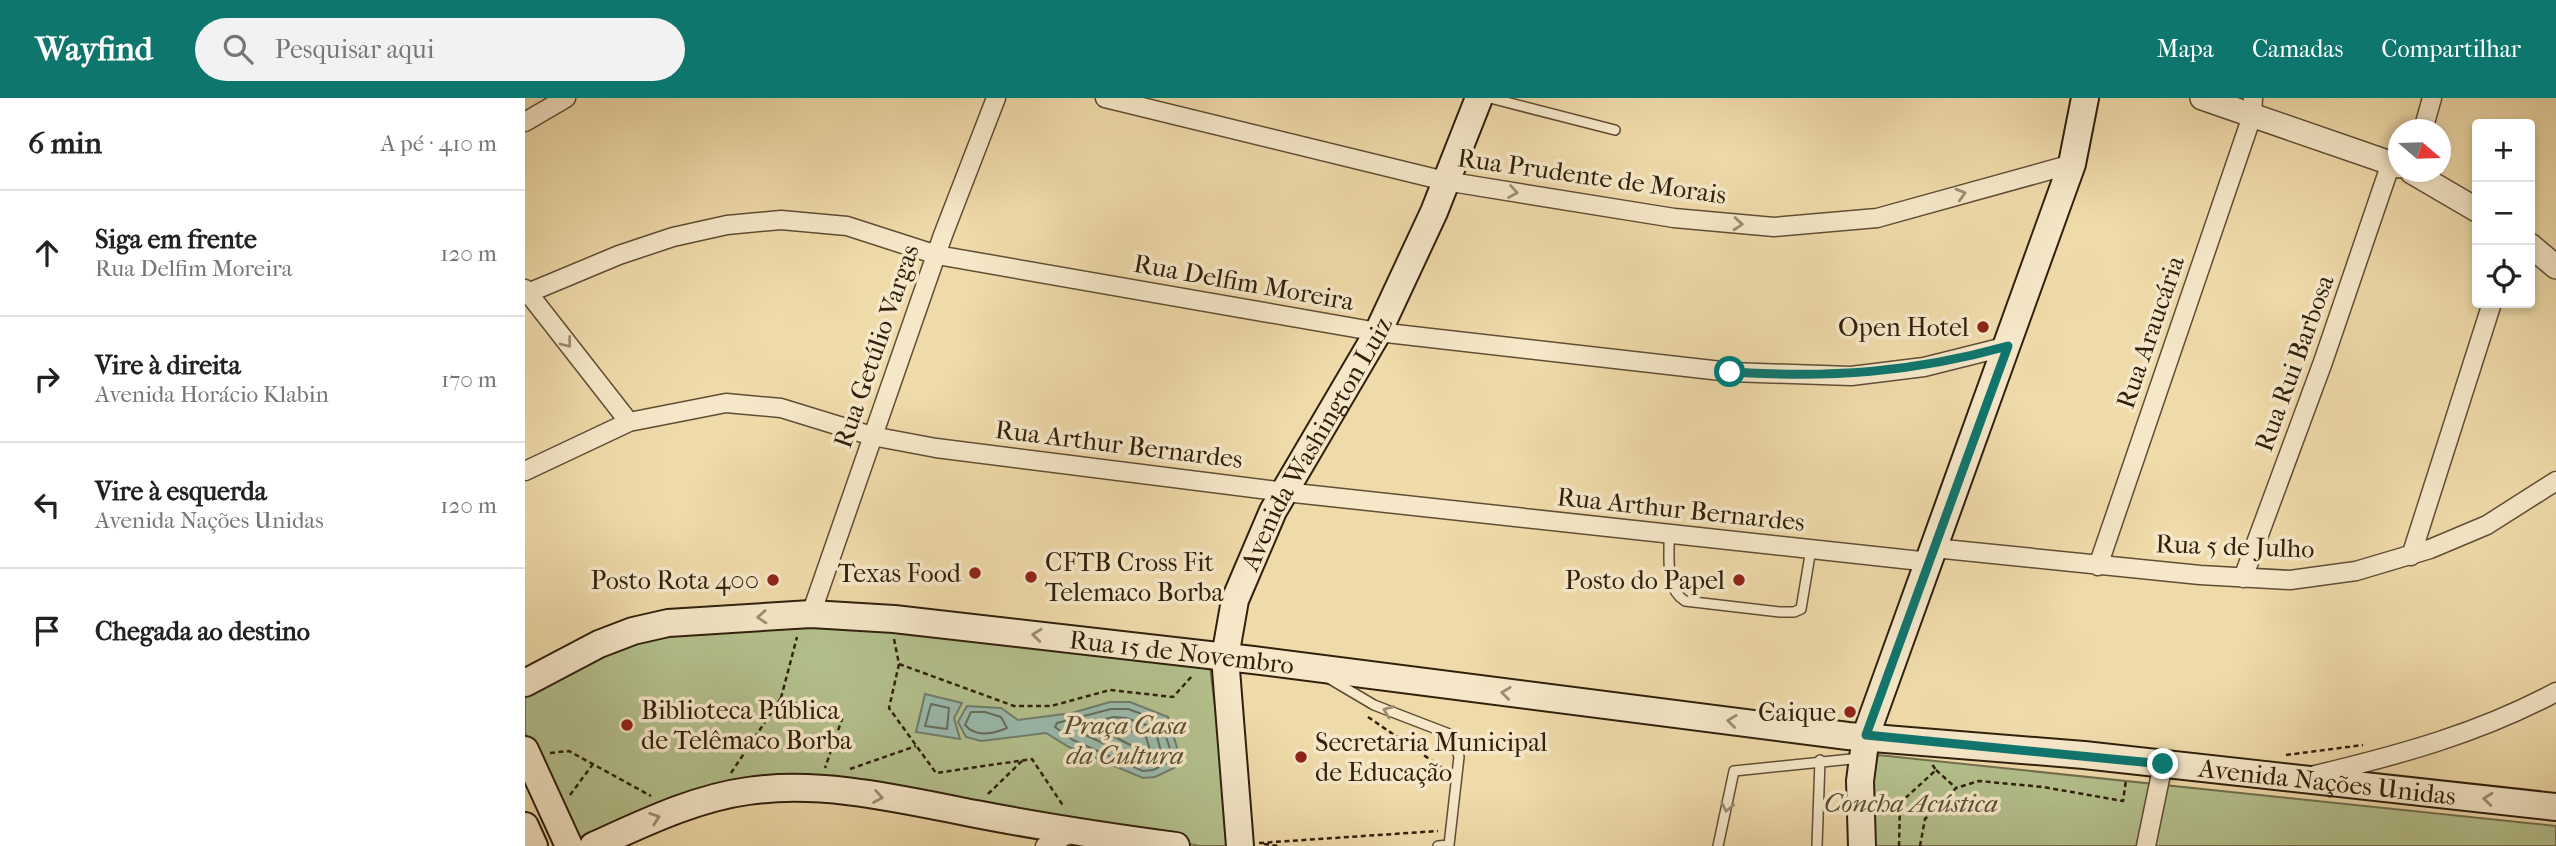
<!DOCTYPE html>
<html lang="pt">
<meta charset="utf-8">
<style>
body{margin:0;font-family:"IM FELL French Canon",serif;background:#f2f2f2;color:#222}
.controls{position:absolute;right:21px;top:21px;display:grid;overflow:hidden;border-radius:7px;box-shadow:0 4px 10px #0003}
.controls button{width:63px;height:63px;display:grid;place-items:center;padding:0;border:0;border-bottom:2px solid #e0e0e0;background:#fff;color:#222;font:35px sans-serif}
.compass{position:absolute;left:1863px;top:21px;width:63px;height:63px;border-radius:50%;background:#fff;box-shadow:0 4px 10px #0003;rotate:109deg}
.stop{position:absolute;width:21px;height:21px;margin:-16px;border:5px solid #0f766e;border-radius:50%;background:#fff}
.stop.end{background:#0f766e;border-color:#fff;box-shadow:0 2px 7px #0008}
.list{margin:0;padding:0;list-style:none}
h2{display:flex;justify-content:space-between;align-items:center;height:91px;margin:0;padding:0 28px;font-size:30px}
h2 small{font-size:23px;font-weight:400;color:#767676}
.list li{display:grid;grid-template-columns:46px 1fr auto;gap:21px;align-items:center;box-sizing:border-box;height:126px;padding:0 28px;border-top:2px solid #e0e0e0}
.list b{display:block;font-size:26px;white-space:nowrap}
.list p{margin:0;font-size:23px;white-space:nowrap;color:#767676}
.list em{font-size:23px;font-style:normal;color:#767676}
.icon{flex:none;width:38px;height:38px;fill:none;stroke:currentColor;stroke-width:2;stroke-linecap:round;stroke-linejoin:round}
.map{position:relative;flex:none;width:2031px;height:748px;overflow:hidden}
header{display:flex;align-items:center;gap:42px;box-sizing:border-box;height:98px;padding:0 35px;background:#0f766e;color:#fff}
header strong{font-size:33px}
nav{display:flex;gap:38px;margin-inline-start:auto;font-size:24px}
.search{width:490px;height:63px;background:#f2f2f2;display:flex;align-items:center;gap:18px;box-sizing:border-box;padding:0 24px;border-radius:38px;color:#767676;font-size:26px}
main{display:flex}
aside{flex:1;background:#fff}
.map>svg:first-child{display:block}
.green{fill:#b4c18d;stroke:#72704c;stroke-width:2}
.water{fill:#9abaac;stroke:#707c6c;stroke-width:2}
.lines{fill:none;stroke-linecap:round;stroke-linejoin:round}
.shore{stroke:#656d5c;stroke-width:2}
.service-casing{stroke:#604e34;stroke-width:12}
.minor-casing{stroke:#604e34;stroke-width:21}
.tertiary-casing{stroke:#604e34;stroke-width:26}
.secondary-casing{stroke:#30200c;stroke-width:30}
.path{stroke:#30200c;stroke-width:2.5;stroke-dasharray:5 3.5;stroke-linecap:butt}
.service{stroke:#f5e7c8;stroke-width:9}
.minor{stroke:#f5e7c8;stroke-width:18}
.tertiary{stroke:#f5e7c8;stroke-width:23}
.secondary{stroke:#f5e7c8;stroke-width:26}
.oneway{stroke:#9c8d73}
.route{stroke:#0f766e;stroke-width:9}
.poi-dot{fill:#8f2418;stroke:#f5e7c8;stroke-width:2.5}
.labels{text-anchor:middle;stroke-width:7;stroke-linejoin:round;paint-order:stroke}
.street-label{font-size:26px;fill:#30200c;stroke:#f5e7c8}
.poi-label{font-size:26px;fill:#30200c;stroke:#f5e7c8;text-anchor:end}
.park-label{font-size:26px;font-style:italic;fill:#585033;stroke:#f5e7c8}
</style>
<header>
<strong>Wayfind</strong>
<div class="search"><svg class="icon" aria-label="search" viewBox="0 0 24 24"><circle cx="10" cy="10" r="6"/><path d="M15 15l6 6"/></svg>Pesquisar aqui</div>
<nav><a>Mapa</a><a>Camadas</a><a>Compartilhar</a></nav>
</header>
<main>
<aside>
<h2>6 min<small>A pé · 410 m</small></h2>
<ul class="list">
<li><svg class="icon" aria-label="ahead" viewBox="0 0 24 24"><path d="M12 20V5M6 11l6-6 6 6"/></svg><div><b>Siga em frente</b><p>Rua Delfim Moreira</p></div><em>120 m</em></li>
<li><svg class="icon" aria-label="right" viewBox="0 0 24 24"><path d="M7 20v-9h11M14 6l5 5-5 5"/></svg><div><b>Vire à direita</b><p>Avenida Horácio Klabin</p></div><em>170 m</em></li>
<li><svg class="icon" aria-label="left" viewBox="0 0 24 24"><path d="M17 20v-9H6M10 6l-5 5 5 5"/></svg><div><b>Vire à esquerda</b><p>Avenida Nações Unidas</p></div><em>120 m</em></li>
<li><svg class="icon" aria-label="arrive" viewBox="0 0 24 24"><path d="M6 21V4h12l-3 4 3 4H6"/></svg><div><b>Chegada ao destino</b></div></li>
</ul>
</aside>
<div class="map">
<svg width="2031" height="748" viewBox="0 0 2031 748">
<rect width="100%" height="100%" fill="#efdaaa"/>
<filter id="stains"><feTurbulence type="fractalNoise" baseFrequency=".00286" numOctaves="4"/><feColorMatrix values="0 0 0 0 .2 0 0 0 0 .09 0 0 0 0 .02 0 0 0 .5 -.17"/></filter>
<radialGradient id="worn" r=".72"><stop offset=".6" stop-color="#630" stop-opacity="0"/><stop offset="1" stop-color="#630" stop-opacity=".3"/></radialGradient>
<path class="green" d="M260 523 684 560 707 748H675L351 690 107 718 48 747 0 635V592L107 539Z
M1353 657 2031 728V748H1343L1336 719Z"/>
<path class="water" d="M400 596 437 605 429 620 435 641 391 634Z
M585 604H605L643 619 653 653 649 670 630 679 618 680 544 649 521 635 456 643 441 639 433 624 442 608 476 610 493 622 547 615Z"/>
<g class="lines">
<path class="shore" d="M406 606 424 610 422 631 400 628Z
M586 611H603L636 623 646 654 644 664 628 672 618 673 548 642 530 629 532 625Z
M460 614 476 619 482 630C468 636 451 640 440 627L446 614Z
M588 619 601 620 630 630 637 658 619 664 554 634 555 629Z
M587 630H599L621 639 625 652H615L586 637Z"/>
<g class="service-casing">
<path id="service" d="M965 0 1090 32
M1144 436C1145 458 1139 490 1160 503L1255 514H1269L1276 511 1286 451
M805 581 849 607 927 637 934 659 924 747 913 748
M1193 748 1209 673 1336 660
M1292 748 1295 662"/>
</g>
<g class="minor-casing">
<path id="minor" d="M580 0 920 83 1149 120 1249 129 1352 120 1547 66
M0 24 41 0
M1898 32 1907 0
M0 191 104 324
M3 195 94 157 148 139 202 127 256 122 322 128 412 157 853 234 1205 274 1326 278 1399 269 1483 248
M0 373 104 324 201 305 256 310 347 338 411 350 760 394 1405 464
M1409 450 1675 477 1765 482 1831 473 1905 451 1962 427 2031 383
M1886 458 1967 205
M1573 468 1727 18 1728 0
M1718 480 1798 264 1866 65
M286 516 418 137 471 0
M1790 677C1874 657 1955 635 2031 594
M520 748 548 734
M1621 748 1638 666"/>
</g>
<g class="tertiary-casing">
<path id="tertiary" d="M1677 0 1874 68
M1887 74 1952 112
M2005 147 2031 169"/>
</g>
<g class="secondary-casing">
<g id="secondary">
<path id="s1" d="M0 585 74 546 108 533 143 525 286 516 369 521 728 562 1323 638 1559 657 2031 709"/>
<path d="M0 652 44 748"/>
<path d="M0 728 9 748"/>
<path d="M68 748C117 726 170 700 223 693 298 682 379 702 451 716 518 729 584 739 651 748"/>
<path id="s2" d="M715 748 700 559 710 502 748 413 853 234 909 114 954 0"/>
<path d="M1337 748 1335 683 1341 637 1547 66 1560 0"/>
</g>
</g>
<path class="path" d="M369 541 374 566 489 608H526L585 592 648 599 668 577
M374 566 364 610 411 675 507 661 539 709
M256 600 272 539
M843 619 919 671
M25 655 44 653 126 698
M1761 657 1838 647
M325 671 391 648
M1411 672 1431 690
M206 675 256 600 317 621 300 670
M463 696 498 662
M45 697 68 666
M1357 705H1375L1411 672 1406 665
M734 745 913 733
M739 746 754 748
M1374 748 1375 705
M1395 748 1400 721 1431 690 1454 683 1518 689 1598 703 1601 682"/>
<use href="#service" class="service"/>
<use href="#minor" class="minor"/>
<use href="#tertiary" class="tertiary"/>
<use href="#secondary" class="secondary"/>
</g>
<defs><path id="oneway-chevron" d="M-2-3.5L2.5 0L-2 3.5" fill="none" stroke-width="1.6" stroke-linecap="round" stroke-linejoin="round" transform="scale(1.75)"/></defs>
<g class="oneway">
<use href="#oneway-chevron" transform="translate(988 94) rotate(9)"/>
<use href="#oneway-chevron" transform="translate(1436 96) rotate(-16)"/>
<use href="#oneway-chevron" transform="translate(1213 126) rotate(5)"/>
<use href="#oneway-chevron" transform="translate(42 245) rotate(52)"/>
<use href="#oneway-chevron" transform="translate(237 519) rotate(176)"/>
<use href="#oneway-chevron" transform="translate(512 537) rotate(-174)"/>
<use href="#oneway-chevron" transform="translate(981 595) rotate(-173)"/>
<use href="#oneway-chevron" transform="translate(863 613) rotate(-159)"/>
<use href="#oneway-chevron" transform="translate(1207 623) rotate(-173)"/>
<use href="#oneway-chevron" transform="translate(353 699) rotate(9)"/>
<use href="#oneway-chevron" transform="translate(1963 701) rotate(-174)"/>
<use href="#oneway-chevron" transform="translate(1202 709) rotate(102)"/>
<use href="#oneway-chevron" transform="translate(130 720) rotate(-20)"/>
</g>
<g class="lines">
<path class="route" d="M1205 274C1306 280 1386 275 1483 248L1341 637 1638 666"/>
</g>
<g class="poi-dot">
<circle cx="1458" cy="229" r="7"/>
<circle cx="450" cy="475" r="7"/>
<circle cx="506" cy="479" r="7"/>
<circle cx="248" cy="482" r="7"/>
<circle cx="1214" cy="482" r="7"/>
<circle cx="1325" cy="614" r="7"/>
<circle cx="102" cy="627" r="7"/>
<circle cx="776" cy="659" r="7"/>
</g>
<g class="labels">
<g class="street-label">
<text transform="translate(1067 78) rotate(8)" y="9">Rua Prudente de Morais</text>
<text transform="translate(719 184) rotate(10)" y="9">Rua Delfim Moreira</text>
<text transform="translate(1625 234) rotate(-71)" y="9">Rua Araucária</text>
<text transform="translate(351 248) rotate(-71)" y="9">Rua Getúlio Vargas</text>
<text transform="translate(1769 265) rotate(-70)" y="9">Rua Rui Barbosa</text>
<text dy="9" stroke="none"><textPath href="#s2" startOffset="424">Avenida Washington Luiz</textPath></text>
<text transform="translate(594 346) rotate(7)" y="9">Rua Arthur Bernardes</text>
<text transform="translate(1156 411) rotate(6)" y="9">Rua Arthur Bernardes</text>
<text transform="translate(1710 448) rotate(2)" y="9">Rua 5 de Julho</text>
<text dy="9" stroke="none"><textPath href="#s1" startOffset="672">Rua 15 de Novembro</textPath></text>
<text dy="9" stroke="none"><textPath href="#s1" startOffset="1825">Avenida Nações Unidas</textPath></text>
</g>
<g class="poi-label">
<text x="1444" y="238">Open Hotel</text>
<text x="520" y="473" text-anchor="start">CFTB Cross Fit<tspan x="520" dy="30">Telemaco Borba</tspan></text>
<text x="436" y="484">Texas Food</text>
<text x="234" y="491">Posto Rota 400</text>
<text x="1200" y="491">Posto do Papel</text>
<text x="116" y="621" text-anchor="start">Biblioteca Pública<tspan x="116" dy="30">de Telêmaco Borba</tspan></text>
<text x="1311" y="623">Caique</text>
<text x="790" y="653" text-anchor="start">Secretaria Municipal<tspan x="790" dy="30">de Educação</tspan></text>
</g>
<g class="park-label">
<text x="600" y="636">Praça Casa<tspan x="600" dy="30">da Cultura</tspan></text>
<text x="1386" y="714">Concha Acústica</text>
</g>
</g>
<rect width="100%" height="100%" filter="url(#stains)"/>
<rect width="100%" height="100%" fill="url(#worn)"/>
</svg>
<div class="controls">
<button>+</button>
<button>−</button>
<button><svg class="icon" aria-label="locate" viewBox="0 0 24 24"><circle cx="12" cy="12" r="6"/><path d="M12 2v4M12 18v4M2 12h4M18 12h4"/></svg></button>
</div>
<svg class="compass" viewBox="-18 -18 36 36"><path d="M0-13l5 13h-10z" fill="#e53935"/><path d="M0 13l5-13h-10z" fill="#767676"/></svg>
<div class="stop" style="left:1205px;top:274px"></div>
<div class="stop end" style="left:1638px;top:666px"></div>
</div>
</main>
